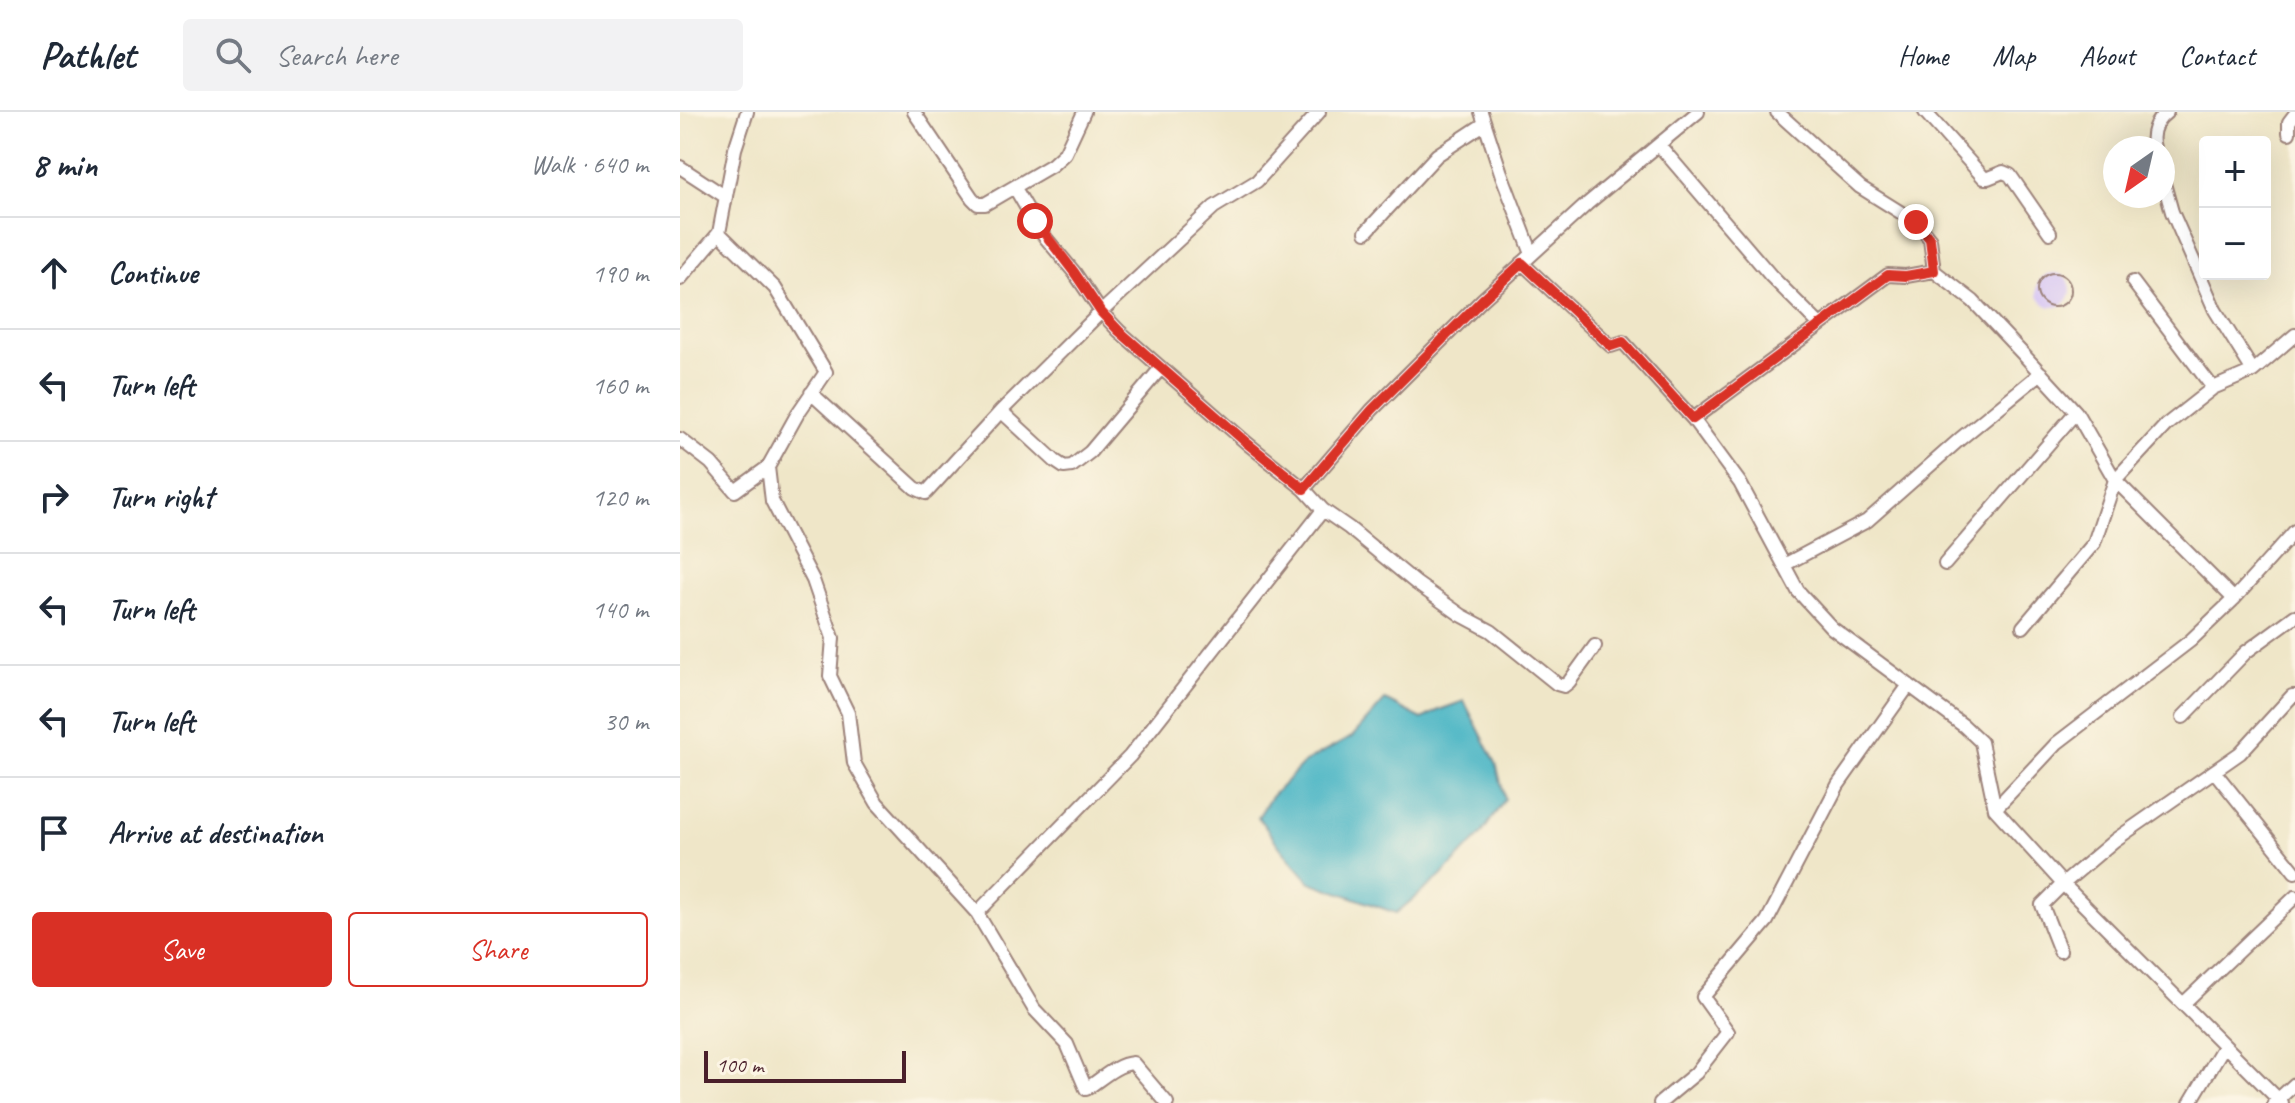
<!DOCTYPE html>
<meta charset="utf-8">
<style>
body{margin:0;font-family:Caveat,sans-serif;background:#f2f2f3;color:#1f2937}
.controls{position:absolute;right:24px;top:24px;display:grid;overflow:hidden;border-radius:8px;box-shadow:0 8px 32px #0002}
.controls button{width:72px;height:72px;display:grid;place-items:center;padding:0;border:0;border-bottom:2px solid #e0e1e3;background:#fff;color:#1f2937;font:40px sans-serif}
.compass{position:absolute;left:1423px;top:24px;width:72px;height:72px;border-radius:50%;background:#fff;box-shadow:0 8px 32px #0002;rotate:214deg}
.scale{position:absolute;left:24px;bottom:20px;width:202px;box-sizing:border-box;padding-left:8px;border:4px solid #4a1f2b;border-top:0;font-size:22px;line-height:28px;white-space:nowrap;color:#4a1f2b;-webkit-text-stroke:6px #fcf5e5;paint-order:stroke}
.stop{position:absolute;width:24px;height:24px;margin:-18px;border:6px solid #d93025;border-radius:50%;background:#fff}
.stop.end{background:#d93025;border-color:#fff;box-shadow:0 2px 8px #0008}
.list{margin:0;padding:0;list-style:none}
h2{display:flex;justify-content:space-between;align-items:center;height:104px;margin:0;padding:0 32px;font-size:34px}
h2 small{font-size:26px;font-weight:400;color:#747a83}
.list li{display:grid;grid-template-columns:52px 1fr auto;gap:24px;align-items:center;box-sizing:border-box;height:112px;padding:0 32px;border-top:2px solid #e0e1e3}
.list b{display:block;font-size:30px;white-space:nowrap}
.list em{font-size:26px;font-style:normal;color:#747a83}
.actions{display:flex;gap:16px;padding:24px 32px}
.actions a{flex:1;padding:18px 0;border:2px solid #d93025;border-radius:8px;text-align:center;font-size:28px;color:#d93025}
.actions .main{background:#d93025;color:#fff}
.icon{flex:none;width:44px;height:44px;fill:none;stroke:currentColor;stroke-width:2;stroke-linecap:round;stroke-linejoin:round}
.map{position:relative;flex:none;width:1615px;height:991px;overflow:hidden}
header{display:flex;align-items:center;gap:48px;box-sizing:border-box;height:112px;padding:0 40px;background:#fff;border-bottom:2px solid #e0e1e3}
header strong{font-size:38px}
nav{display:flex;gap:44px;margin-inline-start:auto;font-size:28px}
.search{width:560px;height:72px;background:#f2f2f3;display:flex;align-items:center;gap:20px;box-sizing:border-box;padding:0 28px;border-radius:8px;color:#747a83;font-size:30px}
main{display:flex}
aside{flex:1;background:#fff}
.map>svg:first-child{display:block}
.water{fill:#48b5c5;stroke:#496a78;stroke-width:2}
.building{fill:#c8b3fb}
.lines{fill:none;stroke-linecap:round;stroke-linejoin:round}
.street-casing{stroke:#9c827a;stroke-width:16}
.street{stroke:#fff;stroke-width:12}
.route{stroke:#d93025;stroke-width:10}
</style>
<header>
<strong>Pathlet</strong>
<div class="search"><svg class="icon" aria-label="search" viewBox="0 0 24 24"><circle cx="10" cy="10" r="6"/><path d="M15 15l6 6"/></svg>Search here</div>
<nav><a>Home</a><a>Map</a><a>About</a><a>Contact</a></nav>
</header>
<main>
<aside>
<h2>8 min<small>Walk · 640 m</small></h2>
<ul class="list">
<li><svg class="icon" aria-label="ahead" viewBox="0 0 24 24"><path d="M12 20V5M6 11l6-6 6 6"/></svg><div><b>Continue</b></div><em>190 m</em></li>
<li><svg class="icon" aria-label="left" viewBox="0 0 24 24"><path d="M17 20v-9H6M10 6l-5 5 5 5"/></svg><div><b>Turn left</b></div><em>160 m</em></li>
<li><svg class="icon" aria-label="right" viewBox="0 0 24 24"><path d="M7 20v-9h11M14 6l5 5-5 5"/></svg><div><b>Turn right</b></div><em>120 m</em></li>
<li><svg class="icon" aria-label="left" viewBox="0 0 24 24"><path d="M17 20v-9H6M10 6l-5 5 5 5"/></svg><div><b>Turn left</b></div><em>140 m</em></li>
<li><svg class="icon" aria-label="left" viewBox="0 0 24 24"><path d="M17 20v-9H6M10 6l-5 5 5 5"/></svg><div><b>Turn left</b></div><em>30 m</em></li>
<li><svg class="icon" aria-label="arrive" viewBox="0 0 24 24"><path d="M6 21V4h12l-3 4 3 4H6"/></svg><div><b>Arrive at destination</b></div></li>
</ul>
<div class="actions"><a class="main">Save</a><a>Share</a></div>
</aside>
<div class="map">
<svg width="1615" height="991" viewBox="0 0 1615 991">
<rect width="100%" height="100%" fill="#fcf5e5"/>
<filter id="ink" filterUnits="userSpaceOnUse"><feTurbulence type="fractalNoise" baseFrequency=".0125" numOctaves="2"/><feDisplacementMap in="SourceGraphic" scale="16" xChannelSelector="R" yChannelSelector="G"/><feConvolveMatrix kernelMatrix="1 2 1 2 8 2 1 2 1" color-interpolation-filters="sRGB"/></filter>
<filter id="wash" filterUnits="userSpaceOnUse"><feTurbulence type="fractalNoise" baseFrequency=".006" numOctaves="4" result="noise"/><feDisplacementMap in="SourceGraphic" scale="32" xChannelSelector="R" yChannelSelector="G"/><feGaussianBlur stdDeviation="1.8" result="paint"/><feColorMatrix in="noise" values="0 0 0 0 0 0 0 0 0 0 0 0 0 0 0 0 0 1.4 0 .05"/><feComposite in="paint" operator="in"/></filter>
<g filter="url(#wash)">
<rect width="100%" height="100%" fill="#efe6c8"/>
<path class="water" d="M705 588 742 607 759 598 784 589 816 651 825 687 800 724 760 765 716 801 630 770 602 738 578 705 591 685 625 650 672 625Z"/>
<g id="blocks">
<path class="building" d="M1357 178a17 17 0 1 1 34 0a17 17 0 1 1-34 0Z"/>
</g>
</g>
<g filter="url(#ink)">
<use href="#blocks" fill-opacity="0" stroke="#9c827a" stroke-width="2"/>
<g class="lines">
<g class="street-casing">
<path id="street" d="M234 0 292 86 298 92H305L372 53 385 41 404 0
M801 0 821 61 852 142
M1097 0 1180 75 1236 110 1250 127 1254 159
M1245 0 1304 66H1308L1323 60 1330 63 1370 121
M1609 21V10L1615 2
M979 33 1091 164 1140 213
M1474 36C1470 22 1475 9 1487 0
M0 55 46 85
M1483 68 1492 100 1535 198 1573 259
M335 76 360 119 394 160 421 200 439 219 568 332 624 377
M686 120 757 43 804 12
M39 121 95 176 146 260 118 301 88 355 92 389 133 468 153 526 150 564 168 601 174 651 197 691 297 801 354 897 387 932 406 977C420 968 436 952 453 951L487 991
M842 151 931 234 943 230 1013 307 1060 371 1118 479 1152 516 1284 614 1301 630 1315 697 1383 772 1602 991
M0 167 39 121 55 37 67 0
M1453 170 1533 276
M131 281 235 376 246 381 321 299 421 200 534 95 577 69 639 0
M321 299 375 349 384 355 392 354 410 340 481 256
M1013 307 1208 163 1226 164 1254 159 1293 189 1342 241 1396 300 1435 368 1554 487
M0 327 31 351 55 379 88 355
M643 398 669 416 736 471 781 503 811 519 877 572 884 574 889 570 915 534
M1265 452 1396 300
M1104 453 1187 409 1280 327 1361 261
M1343 515 1414 431 1435 368 1486 313 1533 276 1573 259 1615 223
M1503 605 1566 540 1615 504
M1534 659 1615 760
M1315 697 1377 631 1510 529 1554 487 1615 419
M297 801 450 644 643 398 624 377 692 298 802 188 907 92 1018 0
M1380 839 1362 793 1383 772 1435 728 1560 641 1612 584H1615
M1503 892 1615 785
M980 991 1016 961 1048 920 1023 885 1087 809 1158 673 1229 573
M1510 991 1544 934
M1594 991 1615 972"/>
</g>
<use href="#street" class="street"/>
</g>
</g>
<g class="lines" filter="url(#ink)">
<path class="route" d="M355 109 394 160 421 200 439 219 568 332 624 377 692 298 802 188 842 151 931 234 943 230 1013 307 1208 163 1226 164 1254 159 1250 127 1236 110"/>
</g>
</svg>
<div class="controls">
<button>+</button>
<button>−</button>
</div>
<svg class="compass" viewBox="-18 -18 36 36"><path d="M0-13l5 13h-10z" fill="#e53935"/><path d="M0 13l5-13h-10z" fill="#747a83"/></svg>
<div class="scale">100 m</div>
<div class="stop" style="left:355px;top:109px"></div>
<div class="stop end" style="left:1236px;top:110px"></div>
</div>
</main>
